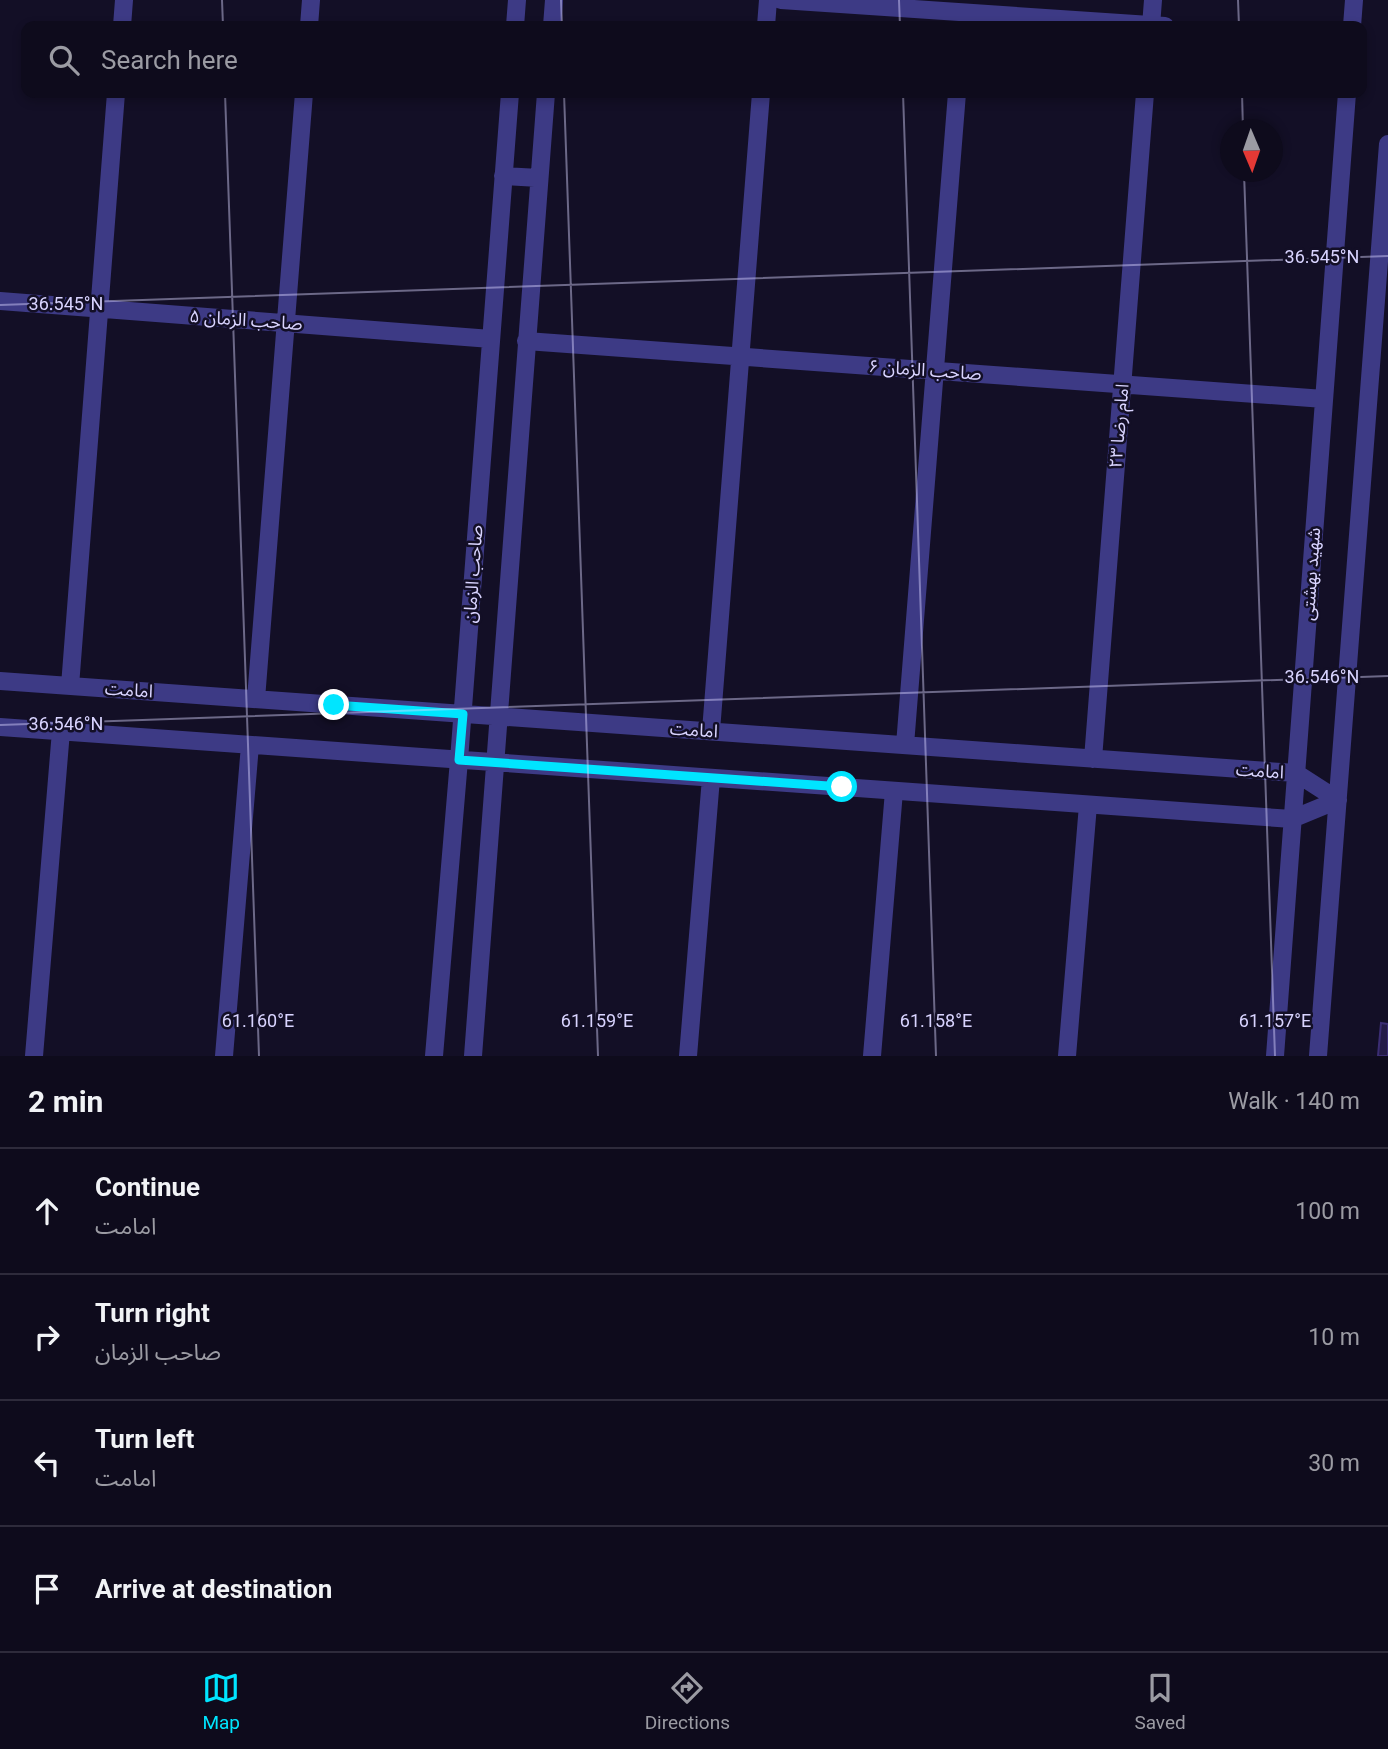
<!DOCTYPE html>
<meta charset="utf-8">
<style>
body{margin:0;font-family:Roboto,"Noto Sans Arabic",sans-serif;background:#1c1929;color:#f1f3f6}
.compass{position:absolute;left:1220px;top:119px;width:63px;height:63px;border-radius:50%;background:#0e0b1c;box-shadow:0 4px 10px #0003;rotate:178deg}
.stop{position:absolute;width:21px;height:21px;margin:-16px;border:5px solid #00e5ff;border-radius:50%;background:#fff}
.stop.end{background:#00e5ff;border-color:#fff;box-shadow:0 2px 7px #0008}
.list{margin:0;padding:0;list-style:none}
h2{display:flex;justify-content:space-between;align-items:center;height:91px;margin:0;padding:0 28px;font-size:30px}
h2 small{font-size:23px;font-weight:400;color:#9b9ba3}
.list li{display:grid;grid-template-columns:46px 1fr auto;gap:21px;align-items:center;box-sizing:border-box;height:126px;padding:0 28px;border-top:2px solid #2e2b3b}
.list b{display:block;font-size:26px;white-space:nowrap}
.list p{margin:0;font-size:23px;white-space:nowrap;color:#9b9ba3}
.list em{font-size:23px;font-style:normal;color:#9b9ba3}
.icon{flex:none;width:38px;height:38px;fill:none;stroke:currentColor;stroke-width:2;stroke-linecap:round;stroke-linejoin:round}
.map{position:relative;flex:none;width:1388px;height:1056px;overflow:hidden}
.search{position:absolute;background:#0e0b1c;box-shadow:0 4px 10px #0003;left:21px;right:21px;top:21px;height:77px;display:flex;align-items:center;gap:18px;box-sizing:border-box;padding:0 24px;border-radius:14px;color:#9b9ba3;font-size:26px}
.sheet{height:595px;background:#0e0b1c}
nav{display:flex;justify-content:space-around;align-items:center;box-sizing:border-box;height:98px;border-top:2px solid #2e2b3b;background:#0e0b1c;font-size:19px;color:#9b9ba3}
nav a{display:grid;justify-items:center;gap:4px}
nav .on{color:#00e5ff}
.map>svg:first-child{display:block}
.building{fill:#241b47;stroke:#3b2d73;stroke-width:2}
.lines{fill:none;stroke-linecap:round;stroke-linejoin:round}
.minor{stroke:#3d3a85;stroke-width:18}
.route{stroke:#00e5ff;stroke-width:9}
.ticks{fill:none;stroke:#d9d4ff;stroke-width:2;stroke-opacity:0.45}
.labels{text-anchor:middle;stroke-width:5;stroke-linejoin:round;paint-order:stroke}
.street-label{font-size:18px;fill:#d9d4ff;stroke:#130f26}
.ticks-label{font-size:18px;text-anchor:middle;fill:#d9d4ff;stroke:#130f26;stroke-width:5;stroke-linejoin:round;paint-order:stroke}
</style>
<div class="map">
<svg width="1388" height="1056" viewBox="0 0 1388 1056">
<rect width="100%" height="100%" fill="#130f26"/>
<path class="building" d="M1381 1023 1388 1024V1056H1378Z"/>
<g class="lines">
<path class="minor" d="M781 0 1165 26
M122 26 124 0
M309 26 311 0
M515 26 517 0
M552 26 554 0
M766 26 768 0
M1151 26 1153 0
M1352 26 1354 0
M503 176 539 178
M0 301 491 339
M526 341 1324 399
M0 681 1296 773 1338 800
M70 686 116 93
M256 699 304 93
M0 727 1292 819 1338 800
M711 731 761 93
M905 745 957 93
M1093 759 1145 93
M34 1056 61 731
M224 1056 250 745
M434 1056 459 760 510 93
M473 1056 546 93
M688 1056 711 778
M872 1056 894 791
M1067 1056 1088 805
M1275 1056 1347 93
M1318 1056 1388 144"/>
</g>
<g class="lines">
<path class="route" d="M334 705 463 714 459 760 842 787"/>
</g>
<path class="ticks" d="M222 0 223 26M561 0 562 26M899 0 900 26M1238 0 1239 26M225 93 259 1056M564 93 598 1056M903 93 936 1056M1242 93 1243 130M1244 172 1275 1056M0 305 1388 256M0 725 1388 676"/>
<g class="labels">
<g class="street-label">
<text transform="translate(246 320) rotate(4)" y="6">صاحب الزمان ۵</text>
<text transform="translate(925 370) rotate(4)" y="6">صاحب الزمان ۶</text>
<text transform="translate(1119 426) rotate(-85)" y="6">امام رضا ۲۳</text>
<text transform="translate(473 574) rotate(-86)" y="6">صاحب الزمان</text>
<text transform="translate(1311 574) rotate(-86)" y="6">شهید بهشتی</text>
<text transform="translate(129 690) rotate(4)" y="6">امامت</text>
<text transform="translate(694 730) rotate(4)" y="6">امامت</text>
<text transform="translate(1260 771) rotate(4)" y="6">امامت</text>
</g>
</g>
<g class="ticks-label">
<text x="1322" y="263">36.545°N</text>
<text x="66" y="310">36.545°N</text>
<text x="1322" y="683">36.546°N</text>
<text x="66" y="730">36.546°N</text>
<text x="258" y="1027">61.160°E</text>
<text x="597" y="1027">61.159°E</text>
<text x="936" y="1027">61.158°E</text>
<text x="1275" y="1027">61.157°E</text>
</g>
</svg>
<svg class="compass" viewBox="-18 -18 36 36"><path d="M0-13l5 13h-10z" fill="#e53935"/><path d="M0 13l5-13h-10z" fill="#9b9ba3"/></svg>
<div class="stop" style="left:842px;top:787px"></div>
<div class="stop end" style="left:334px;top:705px"></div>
<div class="search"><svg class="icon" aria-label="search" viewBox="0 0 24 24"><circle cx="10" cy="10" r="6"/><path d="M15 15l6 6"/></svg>Search here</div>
</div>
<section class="sheet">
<h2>2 min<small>Walk · 140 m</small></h2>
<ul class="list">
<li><svg class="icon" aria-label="ahead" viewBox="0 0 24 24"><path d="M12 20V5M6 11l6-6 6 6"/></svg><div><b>Continue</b><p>امامت</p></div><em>100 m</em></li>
<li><svg class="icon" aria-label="right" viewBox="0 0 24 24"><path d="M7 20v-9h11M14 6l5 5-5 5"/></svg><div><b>Turn right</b><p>صاحب الزمان</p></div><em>10 m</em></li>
<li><svg class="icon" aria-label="left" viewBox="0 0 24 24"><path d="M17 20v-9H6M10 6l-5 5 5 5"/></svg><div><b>Turn left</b><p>امامت</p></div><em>30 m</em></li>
<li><svg class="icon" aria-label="arrive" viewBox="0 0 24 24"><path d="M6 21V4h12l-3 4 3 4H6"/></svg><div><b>Arrive at destination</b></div></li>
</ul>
</section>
<nav>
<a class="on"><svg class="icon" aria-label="map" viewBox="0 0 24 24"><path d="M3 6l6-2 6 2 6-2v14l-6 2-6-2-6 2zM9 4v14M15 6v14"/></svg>Map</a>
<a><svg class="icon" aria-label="directions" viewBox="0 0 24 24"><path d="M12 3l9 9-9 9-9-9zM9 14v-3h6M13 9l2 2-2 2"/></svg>Directions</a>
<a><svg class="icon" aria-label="saved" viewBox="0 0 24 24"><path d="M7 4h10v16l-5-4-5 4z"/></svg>Saved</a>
</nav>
